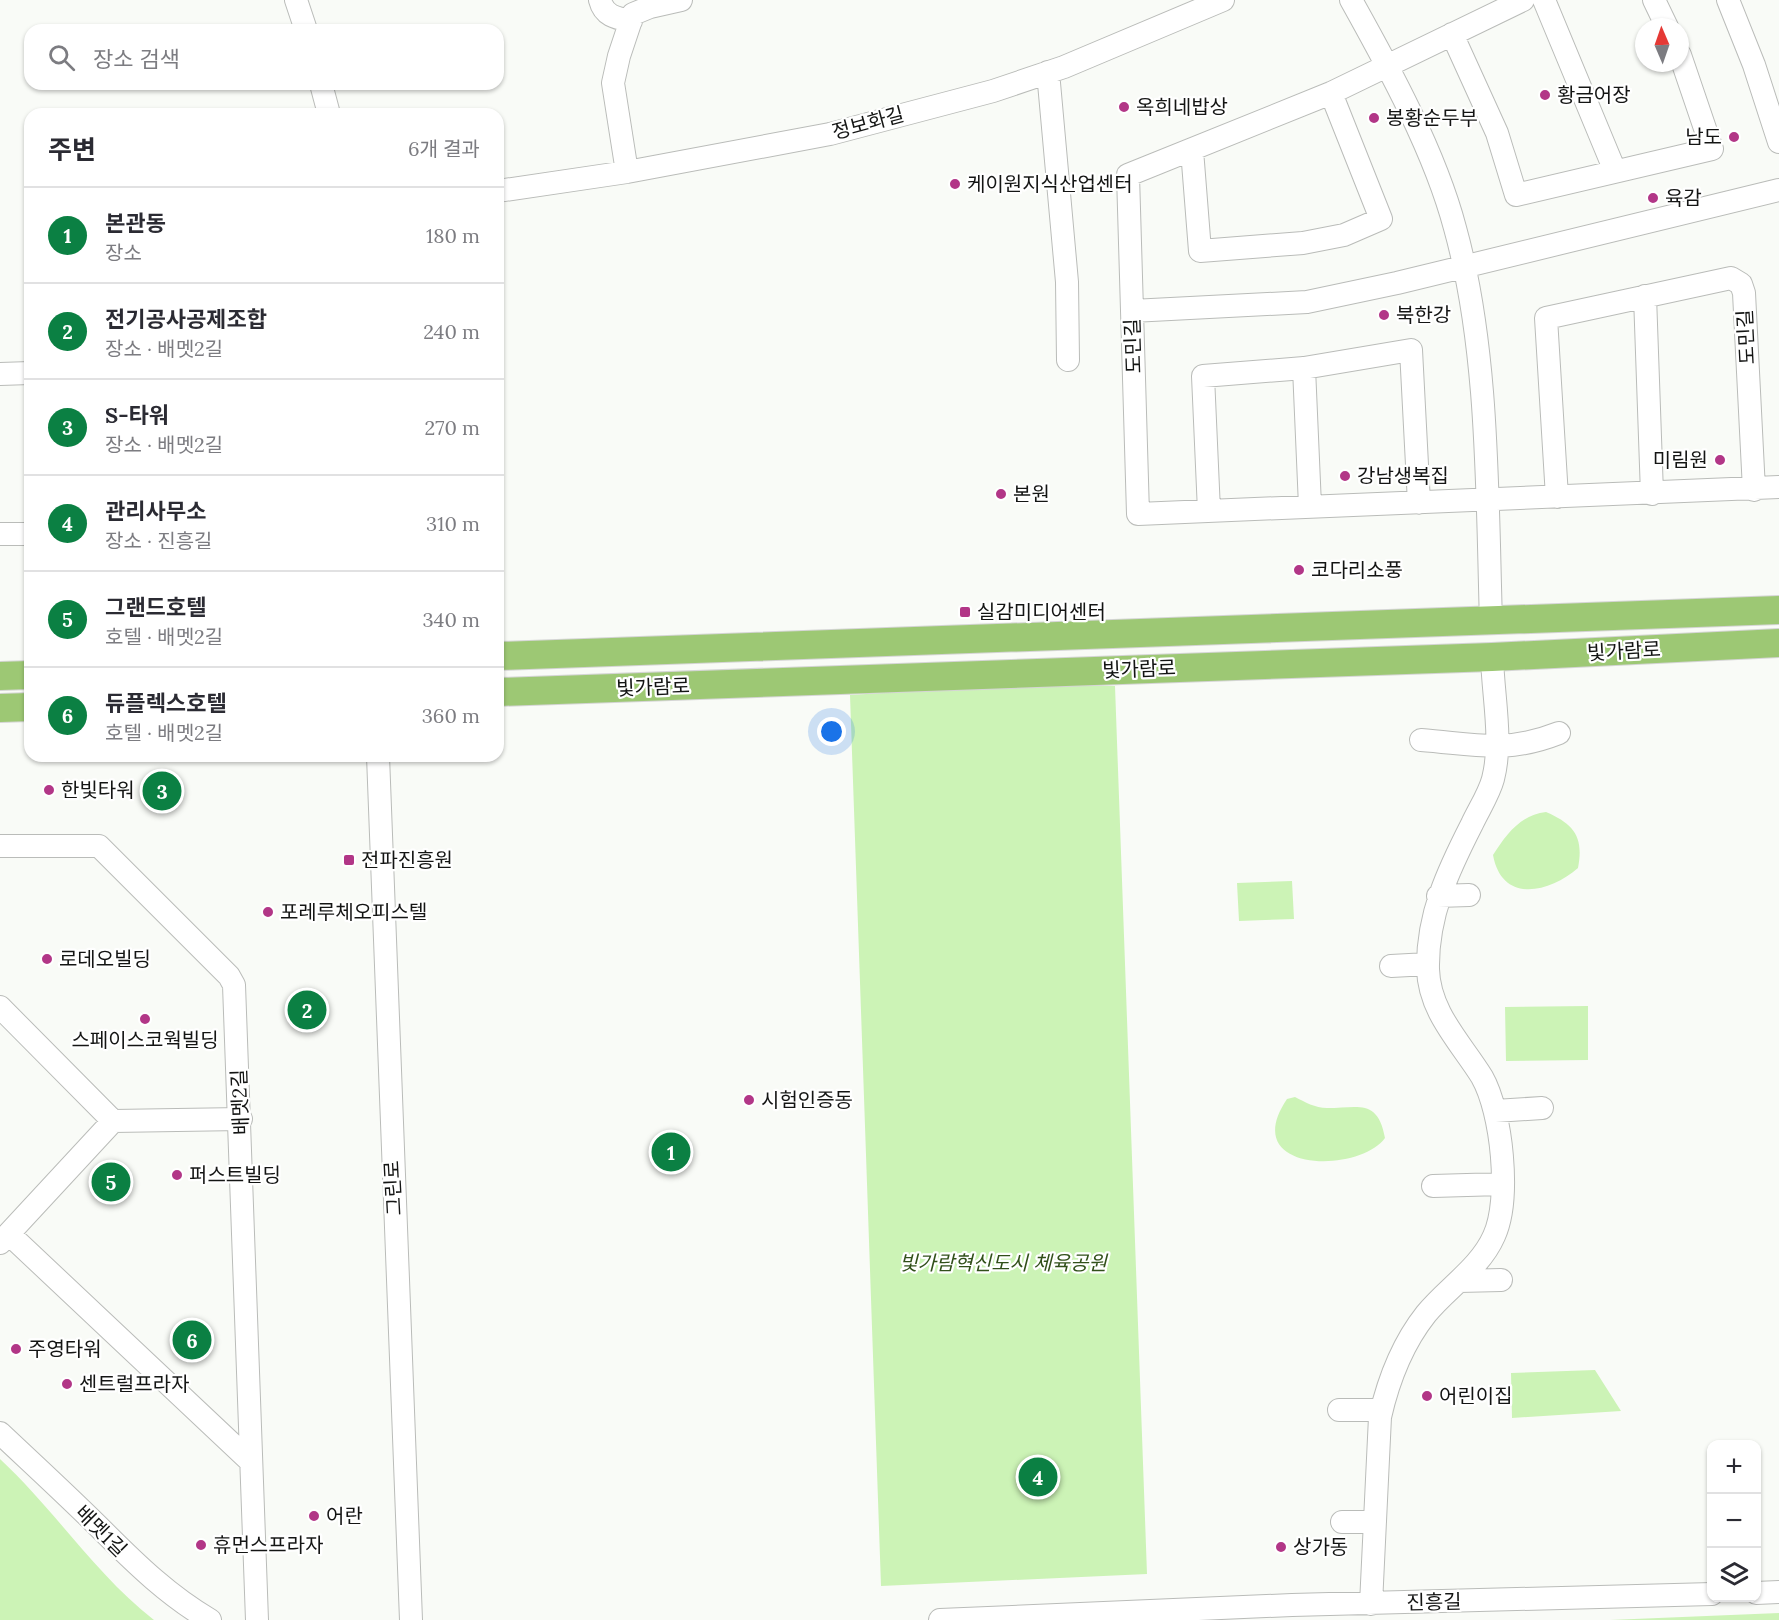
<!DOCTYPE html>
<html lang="ko">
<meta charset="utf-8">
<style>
body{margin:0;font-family:Lora,"Noto Sans KR",serif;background:#f2f2f3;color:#2b2b33}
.controls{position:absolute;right:18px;bottom:18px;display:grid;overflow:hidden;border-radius:12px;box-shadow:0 2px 4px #0004}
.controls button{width:54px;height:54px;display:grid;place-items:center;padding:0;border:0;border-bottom:2px solid #e1e1e2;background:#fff;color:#2b2b33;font:30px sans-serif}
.compass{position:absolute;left:1635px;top:18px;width:54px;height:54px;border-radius:50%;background:#fff;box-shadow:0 2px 4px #0004;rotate:358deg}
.you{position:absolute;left:832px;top:732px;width:21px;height:21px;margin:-15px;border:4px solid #fff;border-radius:50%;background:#1a73e8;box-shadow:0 0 0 9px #1a73e833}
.badge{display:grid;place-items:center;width:39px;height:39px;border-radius:50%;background:#0b8043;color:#fff;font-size:20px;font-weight:700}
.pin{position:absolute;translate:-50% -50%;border:3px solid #fff;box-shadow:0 2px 6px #0006}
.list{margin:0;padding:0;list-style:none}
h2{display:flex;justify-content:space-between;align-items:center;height:78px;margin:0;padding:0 24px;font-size:26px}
h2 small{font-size:20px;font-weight:400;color:#7c7c81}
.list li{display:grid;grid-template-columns:39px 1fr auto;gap:18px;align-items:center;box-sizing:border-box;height:96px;padding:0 24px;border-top:2px solid #e1e1e2}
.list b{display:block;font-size:22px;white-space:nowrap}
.list p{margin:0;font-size:20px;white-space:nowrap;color:#7c7c81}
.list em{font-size:20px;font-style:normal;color:#7c7c81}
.icon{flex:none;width:33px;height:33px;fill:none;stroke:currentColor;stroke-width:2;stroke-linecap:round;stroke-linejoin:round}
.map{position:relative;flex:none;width:1779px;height:1620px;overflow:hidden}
.search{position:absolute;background:#fff;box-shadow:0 2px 4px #0004;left:24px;top:24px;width:480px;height:66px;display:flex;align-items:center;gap:15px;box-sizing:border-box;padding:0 21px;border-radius:18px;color:#7c7c81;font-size:22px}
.panel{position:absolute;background:#fff;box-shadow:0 2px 4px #0004;left:24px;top:108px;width:480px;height:654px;border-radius:18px}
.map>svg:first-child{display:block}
.green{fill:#ccf3b6}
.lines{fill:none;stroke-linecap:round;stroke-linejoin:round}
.minor-casing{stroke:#babcb9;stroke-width:24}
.major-casing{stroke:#d5d5d5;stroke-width:30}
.minor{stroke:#fff;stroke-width:22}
.major{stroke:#9dc874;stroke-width:28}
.poi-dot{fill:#b23687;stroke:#fff;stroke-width:2}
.labels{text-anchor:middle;stroke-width:4.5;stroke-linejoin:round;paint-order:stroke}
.poi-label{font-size:20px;fill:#141514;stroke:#fff;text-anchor:start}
.street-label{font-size:20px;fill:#141514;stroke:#fff}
.park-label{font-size:20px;font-style:italic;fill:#31501a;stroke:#fff}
</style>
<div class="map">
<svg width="1779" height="1620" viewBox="0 0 1779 1620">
<rect width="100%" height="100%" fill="#f9fbf7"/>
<path class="green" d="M1028 684 1115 686 1147 1574 881 1586 850 695Z
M1546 812C1574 824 1584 837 1578 868 1549 893 1502 904 1493 855 1506 835 1520 815 1546 812Z
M1292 881 1294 919 1239 921 1237 883Z
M1588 1006V1060L1506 1061 1505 1007Z
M1295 1097C1305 1102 1315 1108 1327 1108 1358 1108 1378 1098 1385 1138 1359 1174 1237 1173 1287 1099Z
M1595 1370 1621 1411 1512 1418 1511 1373Z
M0 1459C55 1510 95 1574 154 1620H0Z
M1779 1613V1620H1610Z"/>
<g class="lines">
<g class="minor-casing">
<path id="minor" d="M296 0 306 30
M600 0C604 16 616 18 631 21
M1351 0C1389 68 1435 152 1455 228 1489 350 1487 495 1491 622
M1523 0 1331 93 1128 175 1138 514 1779 487
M1544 0 1615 171
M1654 0 1667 27
M1728 0 1754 65 1779 142
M1452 34 1497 133 1516 195 1712 149 1680 55
M1048 72 1067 282 1068 360
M321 84 329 114
M1192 150 1200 251 1303 243 1344 235 1381 219 1331 93
M627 172 613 83 619 56 633 14 650 7 681 0
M498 191 627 172 830 134 993 91 1064 67 1223 0
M1645 296 1652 494
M1132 311 1307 302 1397 283 1779 190
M1304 368 1310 506
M0 374 30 373
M1557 497 1546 318 1731 278 1741 284 1744 293 1754 490
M1209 511 1203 376 1304 368 1411 350 1419 503
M0 534H30
M1421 740C1475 744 1506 754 1559 733
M378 756 411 1620
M0 846H99L229 976 234 985 257 1620
M1438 896 1469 895
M1391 966 1428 964
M0 1007 113 1121 241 1119
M1495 1111 1542 1108
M1433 1186 1501 1184
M9 1234 249 1460
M0 1243 113 1121
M1459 1281 1501 1280
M1339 1410H1381
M0 1433C35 1466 70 1498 104 1532 137 1565 169 1596 210 1620
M1342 1522H1375
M1756 1593 1779 1592
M1371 1604 1380 1417C1388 1382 1403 1343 1426 1314 1447 1288 1480 1268 1494 1236 1511 1199 1502 1112 1482 1077 1461 1043 1429 1012 1428 969 1427 915 1448 871 1472 824 1479 809 1489 794 1493 779 1503 740 1493 697 1492 657
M940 1620 1292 1605 1712 1594"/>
</g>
<g class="major-casing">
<path id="major" d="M498 656 1779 610
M0 676 30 675
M498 692 1492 657 1779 643
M0 708 30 707"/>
</g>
<use href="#minor" class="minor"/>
<use href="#major" class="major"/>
</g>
<g class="poi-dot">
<circle cx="1545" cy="95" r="6"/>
<circle cx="1124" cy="107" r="6"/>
<circle cx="1374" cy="118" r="6"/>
<circle cx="1734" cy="137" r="6"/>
<circle cx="955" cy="184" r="6"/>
<circle cx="1653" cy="198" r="6"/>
<circle cx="1384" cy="315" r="6"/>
<circle cx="1720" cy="460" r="6"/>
<circle cx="1345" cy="476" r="6"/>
<circle cx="1001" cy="494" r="6"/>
<circle cx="1299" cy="570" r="6"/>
<rect x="959" y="606" width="12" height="12" rx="3"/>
<circle cx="49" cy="790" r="6"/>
<rect x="343" y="854" width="12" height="12" rx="3"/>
<circle cx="268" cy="912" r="6"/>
<circle cx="47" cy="959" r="6"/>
<circle cx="145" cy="1019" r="6"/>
<circle cx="749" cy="1100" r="6"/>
<circle cx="177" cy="1175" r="6"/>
<circle cx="16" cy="1349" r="6"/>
<circle cx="67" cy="1384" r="6"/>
<circle cx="1427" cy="1396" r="6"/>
<circle cx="314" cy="1516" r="6"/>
<circle cx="201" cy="1545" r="6"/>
<circle cx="1281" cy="1547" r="6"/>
</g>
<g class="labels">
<g class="poi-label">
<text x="1557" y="102">황금어장</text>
<text x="1136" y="114">옥희네밥상</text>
<text x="1386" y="125">봉황순두부</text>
<text x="1722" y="144" text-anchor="end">남도</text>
<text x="967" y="191">케이원지식산업센터</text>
<text x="1665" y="205">육감</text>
<text x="1396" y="322">북한강</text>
<text x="1708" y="467" text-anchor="end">미림원</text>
<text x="1357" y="483">강남생복집</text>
<text x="1013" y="501">본원</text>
<text x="1311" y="577">코다리소풍</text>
<text x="977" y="619">실감미디어센터</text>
<text x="61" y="797">한빛타워</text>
<text x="361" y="867">전파진흥원</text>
<text x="280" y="919">포레루체오피스텔</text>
<text x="59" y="966">로데오빌딩</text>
<text x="145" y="1047" text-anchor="middle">스페이스코웍빌딩</text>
<text x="761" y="1107">시험인증동</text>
<text x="189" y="1182">퍼스트빌딩</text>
<text x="28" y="1356">주영타워</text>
<text x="79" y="1391">센트럴프라자</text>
<text x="1439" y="1403">어린이집</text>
<text x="326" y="1523">어란</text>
<text x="213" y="1552">휴먼스프라자</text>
<text x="1293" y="1554">상가동</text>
</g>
<g class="street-label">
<text transform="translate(868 123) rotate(-15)" y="7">정보화길</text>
<text transform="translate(1746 337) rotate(-93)" y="7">도민길</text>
<text transform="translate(1133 346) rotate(-92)" y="7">도민길</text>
<text transform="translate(1624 651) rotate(-3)" y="7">빛가람로</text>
<text transform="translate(1139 669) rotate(-2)" y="7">빛가람로</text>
<text transform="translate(653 687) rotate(-2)" y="7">빛가람로</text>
<text transform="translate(240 1102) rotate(-92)" y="7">배멧2길</text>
<text transform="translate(393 1188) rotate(-93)" y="7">그린로</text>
<text transform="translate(101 1531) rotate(45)" y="7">배멧1길</text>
<text transform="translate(1434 1602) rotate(-1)" y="7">진흥길</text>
</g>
<g class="park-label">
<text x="1003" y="1270">빛가람혁신도시 체육공원</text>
</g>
</g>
</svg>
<div class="controls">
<button>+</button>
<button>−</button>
<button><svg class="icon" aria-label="layers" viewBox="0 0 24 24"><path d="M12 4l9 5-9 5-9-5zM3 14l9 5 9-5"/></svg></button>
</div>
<svg class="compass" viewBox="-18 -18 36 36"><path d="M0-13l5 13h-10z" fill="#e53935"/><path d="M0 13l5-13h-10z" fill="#7c7c81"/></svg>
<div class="you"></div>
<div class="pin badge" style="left:671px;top:1152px">1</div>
<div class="pin badge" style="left:307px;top:1010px">2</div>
<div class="pin badge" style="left:162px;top:791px">3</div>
<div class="pin badge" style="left:1038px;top:1477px">4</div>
<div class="pin badge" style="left:111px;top:1182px">5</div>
<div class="pin badge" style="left:192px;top:1340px">6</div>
<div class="search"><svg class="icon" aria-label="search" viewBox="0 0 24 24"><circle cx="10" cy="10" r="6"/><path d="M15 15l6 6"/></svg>장소 검색</div>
<section class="panel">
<h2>주변<small>6개 결과</small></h2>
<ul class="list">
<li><span class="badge">1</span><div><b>본관동</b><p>장소</p></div><em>180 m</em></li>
<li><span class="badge">2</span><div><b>전기공사공제조합</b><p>장소 · 배멧2길</p></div><em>240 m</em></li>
<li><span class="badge">3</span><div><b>S-타워</b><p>장소 · 배멧2길</p></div><em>270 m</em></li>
<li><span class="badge">4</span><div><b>관리사무소</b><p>장소 · 진흥길</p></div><em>310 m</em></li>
<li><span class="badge">5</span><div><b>그랜드호텔</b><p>호텔 · 배멧2길</p></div><em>340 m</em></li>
<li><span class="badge">6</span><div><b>듀플렉스호텔</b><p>호텔 · 배멧2길</p></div><em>360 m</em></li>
</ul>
</section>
</div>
